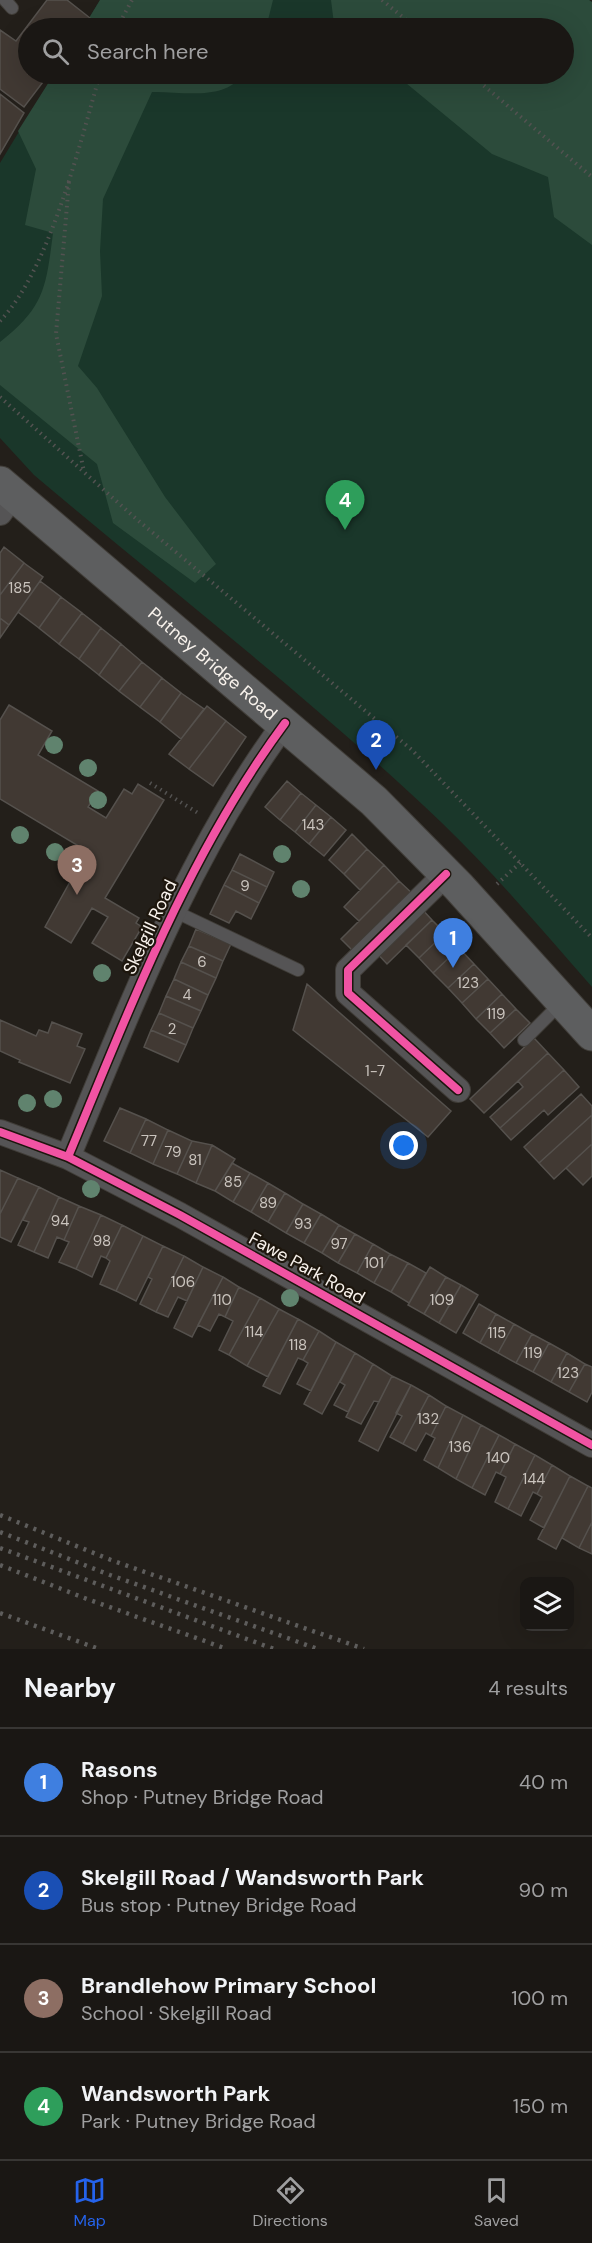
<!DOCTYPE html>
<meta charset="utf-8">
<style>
body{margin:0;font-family:"DM Sans",sans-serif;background:#23201d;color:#f1f3f6}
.controls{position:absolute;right:18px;bottom:18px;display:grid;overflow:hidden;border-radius:12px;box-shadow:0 6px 24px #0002}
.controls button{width:54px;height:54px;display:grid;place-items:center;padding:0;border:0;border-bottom:2px solid #383634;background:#1a1714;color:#f1f3f6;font:30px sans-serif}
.you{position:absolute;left:404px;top:1146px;width:21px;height:21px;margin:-15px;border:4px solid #fff;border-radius:50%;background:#1a73e8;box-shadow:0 0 0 9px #1a73e833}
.badge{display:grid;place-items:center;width:39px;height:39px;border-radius:50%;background:#2563eb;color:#fff;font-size:20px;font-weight:700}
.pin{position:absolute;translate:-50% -50px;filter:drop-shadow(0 2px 3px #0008)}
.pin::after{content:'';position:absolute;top:32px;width:21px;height:18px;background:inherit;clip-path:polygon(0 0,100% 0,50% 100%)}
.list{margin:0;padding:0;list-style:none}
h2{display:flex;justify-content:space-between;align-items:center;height:78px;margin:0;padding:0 24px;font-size:26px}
h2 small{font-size:20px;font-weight:400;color:#9f9fa0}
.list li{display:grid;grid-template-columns:39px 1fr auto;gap:18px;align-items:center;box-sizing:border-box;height:108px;padding:0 24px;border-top:2px solid #383634}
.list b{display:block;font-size:22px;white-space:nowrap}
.list p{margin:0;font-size:20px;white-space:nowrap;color:#9f9fa0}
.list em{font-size:20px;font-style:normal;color:#9f9fa0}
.icon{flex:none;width:33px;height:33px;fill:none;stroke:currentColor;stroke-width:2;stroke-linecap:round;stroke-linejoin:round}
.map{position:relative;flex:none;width:592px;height:1649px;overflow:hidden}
.search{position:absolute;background:#1a1714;box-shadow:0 6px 24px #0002;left:18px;right:18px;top:18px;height:66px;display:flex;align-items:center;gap:15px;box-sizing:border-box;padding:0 21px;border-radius:33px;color:#9f9fa0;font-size:22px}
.sheet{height:510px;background:#1a1714}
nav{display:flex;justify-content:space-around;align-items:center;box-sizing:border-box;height:84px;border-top:2px solid #383634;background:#1a1714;font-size:16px;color:#9f9fa0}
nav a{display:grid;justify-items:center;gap:3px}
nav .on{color:#2563eb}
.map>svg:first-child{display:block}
.green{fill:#1a372a}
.forest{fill:#2c4b3b}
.building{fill:#413933;stroke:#55514d;stroke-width:1.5}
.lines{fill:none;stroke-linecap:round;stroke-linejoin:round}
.lane-casing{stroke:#403d38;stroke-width:14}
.street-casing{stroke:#403d38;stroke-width:26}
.primary-casing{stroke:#403d38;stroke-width:35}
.path{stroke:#535251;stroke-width:4;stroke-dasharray:1.5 4.5;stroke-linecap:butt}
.lane{stroke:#555455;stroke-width:12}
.street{stroke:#555455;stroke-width:24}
.primary{stroke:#5d5e5f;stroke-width:33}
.rail{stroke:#5e5d5c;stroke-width:4.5;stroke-dasharray:3 6;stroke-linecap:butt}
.cycleway-casing{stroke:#1d160d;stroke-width:11}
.cycleway{stroke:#f153a3;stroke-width:8}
.tree{fill:#60836e}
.labels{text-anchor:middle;stroke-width:4.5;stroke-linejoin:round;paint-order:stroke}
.number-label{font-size:15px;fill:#cac4be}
.street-label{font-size:18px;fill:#f8f2ec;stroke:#1d160d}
</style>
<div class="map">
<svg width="592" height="1649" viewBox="0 0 592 1649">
<rect width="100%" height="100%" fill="#231f1a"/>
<path class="green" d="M100 0H589L592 2V987C543 931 495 874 442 823 313 700 170 590 34 475L0 438V163L54 74H564V28H83Z"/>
<path class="forest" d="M100 0H273L266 28H83Z
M331 0H589L592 2V245L554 217 548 177 492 154 395 74H564V28H340L334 24Z
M54 74H243C225 102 180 91 152 92L103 199 100 251 102 296 78 366 97 388 165 497 216 564 195 583 113 523 97 464 0 385V342C45 307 46 287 53 233L25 225 36 169 18 131Z"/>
<path class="building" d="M47 0H67L90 18 82 28H28V74H49L24 107 0 89V30L16 41Z
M0 94 24 113 0 154Z
M4 547 24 563 0 595V553Z
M24 563 43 577 9 625 0 618V595Z
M40 581 61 597 39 628 18 612Z
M61 597 82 613 59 644 39 628Z
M82 613 101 628 79 659 59 644Z
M0 618 9 625 0 638Z
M101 628 121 644 99 675 79 659Z
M121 644 142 662 119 691 99 675Z
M142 662 162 678 140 707 119 691Z
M162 678 181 693 160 722 140 707Z
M181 693 204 709 181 739 160 722Z
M9 705 52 731 38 755 98 791 88 807 106 818 124 789 132 794 138 784 164 800 105 898 139 918 136 923 142 927 122 961 92 943 108 917 92 908 71 943 45 927 87 851 0 799V720Z
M207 706 226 721 189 769 169 754Z
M226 721 246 737 213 786 189 769Z
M287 781 301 793 280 820 265 807Z
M301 793 316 805 295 832 280 820Z
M316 805 331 817 309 844 295 832Z
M331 817 346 830 324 856 309 844Z
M352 834 367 849 344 874 329 860Z
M367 849 384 865 360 890 344 874Z
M240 854 274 872 267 887 232 870Z
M384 865 399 881 359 921 344 907Z
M232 870 267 887 259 903 224 885Z
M399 881 415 896 356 954 341 939Z
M224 885 259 903 251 919 236 911 229 923 210 914Z
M421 908 432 920 387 964 375 951Z
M432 920 445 933 419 958 406 945Z
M196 929 231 944 223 961 189 946Z
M445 933 459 948 433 973 419 958Z
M189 946 223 961 216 978 181 962Z
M459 948 474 964 448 988 433 973Z
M181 962 216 978 208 995 174 979Z
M474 964 488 979 462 1003 448 988Z
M174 979 208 995 201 1011 166 996Z
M488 979 502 994 476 1019 462 1003Z
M307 984 451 1111 428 1137 293 1030Z
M502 994 516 1009 490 1033 476 1019Z
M166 996 201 1011 193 1028 159 1013Z
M516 1009 530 1023 504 1048 490 1033Z
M159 1013 193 1028 186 1045 151 1030Z
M0 1020 36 1036 39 1030 48 1033 52 1022 82 1034 77 1046 85 1049 70 1083 19 1062 20 1060 0 1051Z
M151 1030 186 1045 178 1062 144 1047Z
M534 1038 548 1053 484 1113 470 1099Z
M548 1053 564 1070 500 1128 490 1117 523 1087 518 1081Z
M564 1070 579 1087 548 1115 544 1110 511 1140 500 1128Z
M581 1094 592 1106V1115L539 1163 524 1147Z
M120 1108 146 1119 130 1153 104 1141Z
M592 1115V1144L554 1179 539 1163Z
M146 1119 168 1130 153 1164 130 1153Z
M168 1130 192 1141 177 1174 153 1164Z
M192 1141 212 1145 196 1183 177 1174Z
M592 1144V1176L583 1185 566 1168Z
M212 1145 235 1159 215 1191 196 1183Z
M232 1163 250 1173 233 1202 215 1191Z
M0 1170 18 1178 0 1214Z
M250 1173 268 1183 251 1212 233 1202Z
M18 1178 39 1187 11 1242 0 1237V1214Z
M268 1183 285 1193 268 1222 251 1212Z
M39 1187 59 1197 34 1252 18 1245 29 1222 23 1220Z
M285 1193 303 1204 286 1233 268 1222Z
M59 1197 79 1206 64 1240 57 1237 48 1258 34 1252Z
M303 1204 321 1214 304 1243 286 1233Z
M79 1206 101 1215 76 1269 59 1262 69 1242 64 1240Z
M321 1214 339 1225 322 1253 304 1243Z
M101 1215 122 1225 106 1258 101 1256 92 1277 76 1269Z
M122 1225 143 1236 116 1291 100 1284 110 1261 106 1258Z
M339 1225 355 1234 338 1263 322 1253Z
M355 1234 373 1244 357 1273 338 1263Z
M143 1236 163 1246 136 1301 116 1291Z
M373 1244 390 1254 374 1283 357 1273Z
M163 1246 184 1256 156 1312 140 1304 152 1279 148 1277Z
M390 1254 408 1263 391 1292 374 1283Z
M184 1256 203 1267 187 1301 178 1297 168 1317 156 1312Z
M408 1263 426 1273 409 1303 391 1292Z
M203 1267 223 1277 192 1337 174 1328Z
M430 1267 446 1277 424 1314 408 1305Z
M223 1277 239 1287 225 1317 219 1314 210 1331 198 1325Z
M446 1277 461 1285 439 1323 424 1314Z
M461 1285 478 1295 456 1333 439 1323Z
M239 1287 260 1298 229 1355 219 1350 233 1321 225 1317Z
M260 1298 279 1309 247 1366 229 1355Z
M479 1304 496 1314 480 1343 463 1333Z
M279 1309 298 1319 268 1377 247 1366Z
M496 1314 514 1324 498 1353 480 1343Z
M298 1319 319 1331 303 1360 298 1358 280 1394 263 1386Z
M514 1324 532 1334 516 1363 498 1353Z
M319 1331 336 1342 311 1391 297 1384 308 1363 303 1360Z
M532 1334 549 1343 533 1372 516 1363Z
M336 1342 355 1353 322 1414 304 1404Z
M549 1343 567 1353 551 1382 533 1372Z
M355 1353 373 1364 348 1412 334 1405 345 1385 340 1382Z
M567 1353 585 1364 569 1392 551 1382Z
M373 1364 392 1376 379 1402 374 1401 361 1424 346 1417Z
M585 1364 592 1367V1392L587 1402 569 1392Z
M392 1376 411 1385 378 1451 359 1441Z
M411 1385 429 1395 403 1444 390 1437 402 1416 396 1413Z
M429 1395 446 1406 431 1436 426 1433 416 1451 403 1444Z
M446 1406 463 1415 438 1468 424 1460 435 1438 431 1436Z
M463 1415 481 1425 456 1479 438 1468Z
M481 1425 499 1435 472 1488 456 1479Z
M499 1435 515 1444 500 1474 496 1472 485 1495 472 1488Z
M515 1444 535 1455 508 1509 495 1502 506 1477 500 1474Z
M535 1455 552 1465 537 1494 533 1492 521 1516 508 1509Z
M552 1465 570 1476 544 1528 530 1520 542 1497 537 1494Z
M570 1476 588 1486 556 1549 538 1539Z
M588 1486 592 1488V1522L579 1548 562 1538Z
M592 1522V1554L579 1548Z"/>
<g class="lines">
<g class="lane-casing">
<path id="lane" d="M5 0 12 8
M174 911 298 970
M524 1040 561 1003"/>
</g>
<g class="street-casing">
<path id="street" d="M0 513 12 496
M446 874 348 970V993L458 1090
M0 1132 68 1157 180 1215 592 1445
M68 1157C130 1008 188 854 285 723"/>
</g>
<g class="primary-casing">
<g id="primary">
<path id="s1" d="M0 483 374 801 458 886 592 1034"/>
</g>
</g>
<path class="path" d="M382 0 416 28
M117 28 132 0
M470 74 592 177
M69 182 56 334 84 472
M0 321C50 269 80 143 100 74
M0 397 134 517 412 750 592 938
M150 783 198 813
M497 884 521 862"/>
<use href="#lane" class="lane"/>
<use href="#street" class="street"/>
<use href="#primary" class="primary"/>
<path class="rail" d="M0 1515 111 1560 364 1649
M0 1532 110 1575 318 1649
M0 1548 274 1649
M0 1565 87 1599 227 1649
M0 1613 99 1649"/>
<g class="cycleway-casing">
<path id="cycleway" d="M446 874 348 970V993L458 1090
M0 1132 68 1157 180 1215 592 1445
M68 1157C130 1008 188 854 285 723"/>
</g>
<use href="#cycleway" class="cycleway"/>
</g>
<g class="tree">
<circle cx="54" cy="745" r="9"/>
<circle cx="88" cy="768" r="9"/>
<circle cx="98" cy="800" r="9"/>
<circle cx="20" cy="835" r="9"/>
<circle cx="55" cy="852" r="9"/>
<circle cx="282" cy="854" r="9"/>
<circle cx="301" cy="889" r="9"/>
<circle cx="102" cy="973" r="9"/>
<circle cx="53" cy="1099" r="9"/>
<circle cx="27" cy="1103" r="9"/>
<circle cx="91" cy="1189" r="9"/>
<circle cx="290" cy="1298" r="9"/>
</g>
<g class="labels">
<g class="number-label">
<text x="20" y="593">185</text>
<text x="313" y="830">143</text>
<text x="245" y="891">9</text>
<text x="202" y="967">6</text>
<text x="468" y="988">123</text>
<text x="187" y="1000">4</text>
<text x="496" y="1019">119</text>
<text x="172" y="1034">2</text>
<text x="375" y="1076">1-7</text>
<text x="149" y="1146">77</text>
<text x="173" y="1157">79</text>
<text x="195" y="1165">81</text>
<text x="233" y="1187">85</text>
<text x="268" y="1208">89</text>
<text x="60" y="1226">94</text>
<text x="303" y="1229">93</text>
<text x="102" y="1246">98</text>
<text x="339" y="1249">97</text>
<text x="374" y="1268">101</text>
<text x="183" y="1287">106</text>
<text x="222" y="1305">110</text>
<text x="442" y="1305">109</text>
<text x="254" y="1337">114</text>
<text x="497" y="1338">115</text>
<text x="298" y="1350">118</text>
<text x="533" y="1358">119</text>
<text x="568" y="1378">123</text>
<text x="428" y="1424">132</text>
<text x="460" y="1452">136</text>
<text x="498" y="1463">140</text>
<text x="534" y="1484">144</text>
</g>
<g class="street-label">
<text dy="6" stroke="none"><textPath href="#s1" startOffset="279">Putney Bridge Road</textPath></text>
<text transform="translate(150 927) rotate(-65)" y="6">Skelgill Road</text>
<text transform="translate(307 1268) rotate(29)" y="6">Fawe Park Road</text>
</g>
</g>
</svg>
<div class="controls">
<button><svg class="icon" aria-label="layers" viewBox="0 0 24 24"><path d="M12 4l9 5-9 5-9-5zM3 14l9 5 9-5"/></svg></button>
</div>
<div class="you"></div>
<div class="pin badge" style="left:453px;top:968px;background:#3f7fe0">1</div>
<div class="pin badge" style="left:376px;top:770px;background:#1a4fb4">2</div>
<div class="pin badge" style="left:77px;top:895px;background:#8d6e63">3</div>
<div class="pin badge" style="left:345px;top:530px;background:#2e9e5b">4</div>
<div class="search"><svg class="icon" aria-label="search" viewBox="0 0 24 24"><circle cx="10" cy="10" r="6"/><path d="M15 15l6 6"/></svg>Search here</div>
</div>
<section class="sheet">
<h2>Nearby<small>4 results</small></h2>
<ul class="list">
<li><span class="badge" style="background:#3f7fe0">1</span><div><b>Rasons</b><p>Shop · Putney Bridge Road</p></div><em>40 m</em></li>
<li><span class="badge" style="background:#1a4fb4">2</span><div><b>Skelgill Road / Wandsworth Park</b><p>Bus stop · Putney Bridge Road</p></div><em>90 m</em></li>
<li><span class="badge" style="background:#8d6e63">3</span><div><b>Brandlehow Primary School</b><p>School · Skelgill Road</p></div><em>100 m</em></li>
<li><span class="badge" style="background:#2e9e5b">4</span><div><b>Wandsworth Park</b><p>Park · Putney Bridge Road</p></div><em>150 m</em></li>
</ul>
</section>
<nav>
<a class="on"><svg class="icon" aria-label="map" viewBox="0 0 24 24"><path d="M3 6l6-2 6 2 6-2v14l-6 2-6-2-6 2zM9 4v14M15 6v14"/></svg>Map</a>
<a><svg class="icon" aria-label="directions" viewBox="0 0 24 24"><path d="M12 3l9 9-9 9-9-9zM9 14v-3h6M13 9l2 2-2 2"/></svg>Directions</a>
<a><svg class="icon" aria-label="saved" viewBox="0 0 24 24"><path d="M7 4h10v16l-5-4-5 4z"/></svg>Saved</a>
</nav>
